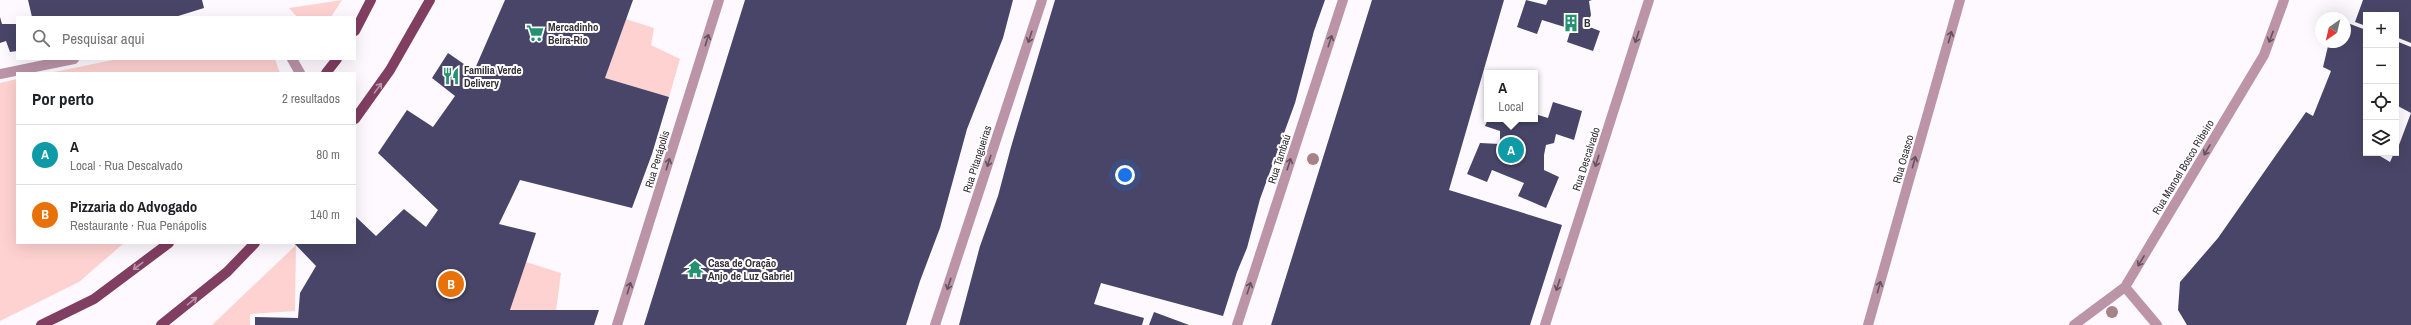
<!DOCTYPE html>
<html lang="pt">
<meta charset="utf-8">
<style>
body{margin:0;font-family:"Archivo Narrow",sans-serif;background:#f6f6f6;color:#202124}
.controls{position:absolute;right:12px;top:12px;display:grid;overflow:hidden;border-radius:0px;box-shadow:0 4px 16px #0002}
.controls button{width:36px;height:36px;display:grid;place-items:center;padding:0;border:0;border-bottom:1px solid #e0e0e0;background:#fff;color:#202124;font:20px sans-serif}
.compass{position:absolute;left:2315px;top:12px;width:36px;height:36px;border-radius:50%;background:#fff;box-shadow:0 4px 16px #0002;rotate:214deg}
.you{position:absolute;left:1125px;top:175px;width:14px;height:14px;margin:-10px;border:3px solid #fff;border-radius:50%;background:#1a73e8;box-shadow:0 0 0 6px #1a73e833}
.badge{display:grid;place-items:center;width:26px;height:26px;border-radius:50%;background:#111827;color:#fff;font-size:13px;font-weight:700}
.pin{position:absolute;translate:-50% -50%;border:2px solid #fff;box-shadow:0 1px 4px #0006}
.popup{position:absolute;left:1484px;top:70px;width:54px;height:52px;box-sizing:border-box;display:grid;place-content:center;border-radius:0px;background:#fff;filter:drop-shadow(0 1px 3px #0005);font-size:13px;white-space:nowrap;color:#757577}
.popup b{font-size:15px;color:#202124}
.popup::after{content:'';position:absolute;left:50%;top:100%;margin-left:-8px;border:8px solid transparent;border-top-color:#fff}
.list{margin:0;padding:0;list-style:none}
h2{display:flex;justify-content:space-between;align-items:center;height:52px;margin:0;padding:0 16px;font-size:17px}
h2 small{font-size:13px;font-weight:400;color:#757577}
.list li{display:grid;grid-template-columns:26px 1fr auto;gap:12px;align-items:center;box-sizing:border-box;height:60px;padding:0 16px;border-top:1px solid #e0e0e0}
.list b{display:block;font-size:15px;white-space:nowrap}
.list p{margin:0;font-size:13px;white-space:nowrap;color:#757577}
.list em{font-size:13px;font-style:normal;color:#757577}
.icon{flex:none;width:22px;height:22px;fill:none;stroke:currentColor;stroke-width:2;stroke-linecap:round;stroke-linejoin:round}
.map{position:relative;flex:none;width:2411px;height:325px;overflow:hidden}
.search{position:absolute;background:#fff;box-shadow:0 4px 16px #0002;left:16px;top:16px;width:340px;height:44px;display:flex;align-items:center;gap:10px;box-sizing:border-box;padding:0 14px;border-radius:0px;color:#757577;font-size:15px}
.panel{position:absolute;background:#fff;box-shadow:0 4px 16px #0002;left:16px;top:72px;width:340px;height:172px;border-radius:0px}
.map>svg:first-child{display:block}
.green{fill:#fed2d1}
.building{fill:#494568}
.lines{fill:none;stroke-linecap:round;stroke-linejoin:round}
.minor{stroke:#bb94a7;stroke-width:10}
.major{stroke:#803e61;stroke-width:10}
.tree{fill:#a68388}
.oneway{stroke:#655260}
.oneway2{stroke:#b995a8}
.labels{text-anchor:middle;stroke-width:4;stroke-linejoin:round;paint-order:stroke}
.poi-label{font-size:11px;font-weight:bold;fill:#362f39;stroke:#fff;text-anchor:start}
.street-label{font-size:11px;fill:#362f39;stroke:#fff}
</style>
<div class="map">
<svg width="2411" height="325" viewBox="0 0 2411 325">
<rect width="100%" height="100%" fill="#fdf9ff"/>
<path class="green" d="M342 0 331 17H297L289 8Z
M626 19 654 28 651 45 680 59 669 97 605 78Z
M118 59H275L280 73H49Z
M17 79V243H124L79 282 0 321V83Z
M296 245 295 311 250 314V325H212Z
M526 262 561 273 556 311 510 310Z"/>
<path class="building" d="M28 0H202L204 8 175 17H32Z
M505 0H633L605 78 669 97 652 154 632 208 520 180 499 224 536 233 510 310H599L594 325H255V317L298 318 300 293 316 266 294 243H355V216L376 236 404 209 426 227 438 210 378 153 407 110 433 127 455 96 432 78 448 53 474 71Z
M745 0H1013L1003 38 967 129 940 228 920 281 906 325H644Z
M1055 0H1325L1314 31 1295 103 1260 199 1247 248 1237 272 1223 316 1101 283 1094 304 1144 318 1142 325H959L980 246 998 196 1011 147Z
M1372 0H1504L1449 190 1562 225 1530 325H1271Z
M1526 0 1546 5 1548 0H1592L1589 1 1591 15 1587 26 1600 31 1593 51 1567 42 1571 29 1542 20 1537 34 1517 27Z
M2363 0H2411V43L2396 37V15H2366V26L2355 22Z
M0 17 2 24H17V51L10 52 6 41 0 43Z
M2345 22 2366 30V153H2375L2390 162 2394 153H2396L2411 113 2396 105V41L2411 47V325H2187L2178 310 2180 282 2218 238 2306 112 2313 116 2331 71 2323 67 2329 42H2345Z
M1553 102 1582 111 1574 140 1556 134 1554 143 1546 145 1544 155V170L1559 177 1546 208 1518 196 1524 183 1492 170 1487 182 1467 174 1480 143 1500 144V131L1485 126 1488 119H1535V114L1548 118Z
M1154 312 1189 325H1149Z"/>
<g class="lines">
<path class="minor" d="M292 59 300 73
M0 74 74 59
M2125 287 2157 325
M617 325 719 0
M935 325 1042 0
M1237 325 1343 0
M1545 325 1649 0
M1868 325 1960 0
M2074 325 2125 287 2264 55 2284 0"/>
<path class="major" d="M355 31 371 0
M326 73 337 59
M355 119 390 70 430 0
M41 325 94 299 169 243
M161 325 227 272 255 243"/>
</g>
<g class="tree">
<circle cx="1313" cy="159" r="6"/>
<circle cx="2112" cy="312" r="6"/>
</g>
<defs><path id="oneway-shaft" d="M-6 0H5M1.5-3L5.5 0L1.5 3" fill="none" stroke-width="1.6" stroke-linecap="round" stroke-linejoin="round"/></defs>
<g class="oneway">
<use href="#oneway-shaft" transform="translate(1030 37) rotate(108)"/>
<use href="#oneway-shaft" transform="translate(1637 37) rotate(108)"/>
<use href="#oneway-shaft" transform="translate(1950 37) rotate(-74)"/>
<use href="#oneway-shaft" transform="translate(2271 37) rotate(110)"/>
<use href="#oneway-shaft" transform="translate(707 40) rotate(-73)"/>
<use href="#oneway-shaft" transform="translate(1330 41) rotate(-72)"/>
<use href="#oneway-shaft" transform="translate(2207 150) rotate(121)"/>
<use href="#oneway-shaft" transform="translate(989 161) rotate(108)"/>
<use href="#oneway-shaft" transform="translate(1597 161) rotate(108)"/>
<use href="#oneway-shaft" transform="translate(1914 162) rotate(-74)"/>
<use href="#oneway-shaft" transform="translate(668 164) rotate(-73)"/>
<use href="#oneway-shaft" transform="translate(1289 164) rotate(-72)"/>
<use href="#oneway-shaft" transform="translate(2141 261) rotate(121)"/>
<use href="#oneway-shaft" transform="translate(949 284) rotate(108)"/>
<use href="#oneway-shaft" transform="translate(1558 285) rotate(108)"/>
<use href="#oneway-shaft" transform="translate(1879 287) rotate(-74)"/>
<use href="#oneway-shaft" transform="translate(629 288) rotate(-73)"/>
<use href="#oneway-shaft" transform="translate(1249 288) rotate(-72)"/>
</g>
<g class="oneway2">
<use href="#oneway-shaft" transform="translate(378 88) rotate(-54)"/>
<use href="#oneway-shaft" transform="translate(138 266) rotate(143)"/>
<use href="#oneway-shaft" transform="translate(192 301) rotate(-39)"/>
</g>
<defs>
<g id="building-bare" transform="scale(1.38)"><path d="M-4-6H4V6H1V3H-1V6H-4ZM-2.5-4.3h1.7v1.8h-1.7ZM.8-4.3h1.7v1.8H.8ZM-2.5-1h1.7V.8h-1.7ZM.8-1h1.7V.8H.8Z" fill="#249170" stroke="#fff" stroke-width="2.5" paint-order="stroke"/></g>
<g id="supermarket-bare" transform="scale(1.38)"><path d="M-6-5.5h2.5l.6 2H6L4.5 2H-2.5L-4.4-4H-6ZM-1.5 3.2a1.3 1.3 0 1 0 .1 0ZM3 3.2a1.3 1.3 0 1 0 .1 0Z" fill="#249170" stroke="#fff" stroke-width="2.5" paint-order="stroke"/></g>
<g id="restaurant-bare" transform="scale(1.38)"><path d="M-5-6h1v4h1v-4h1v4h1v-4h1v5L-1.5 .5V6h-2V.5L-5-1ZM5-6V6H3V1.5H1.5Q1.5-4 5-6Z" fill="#249170" stroke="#fff" stroke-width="2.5" paint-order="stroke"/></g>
<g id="temple-bare" transform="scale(1.38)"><path d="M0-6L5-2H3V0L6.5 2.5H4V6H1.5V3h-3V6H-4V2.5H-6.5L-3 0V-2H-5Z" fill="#249170" stroke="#fff" stroke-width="2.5" paint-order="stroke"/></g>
</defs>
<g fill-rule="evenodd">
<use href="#building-bare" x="1571" y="23"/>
<use href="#supermarket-bare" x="535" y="33"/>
<use href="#restaurant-bare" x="451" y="76"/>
<use href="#temple-bare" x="695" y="269"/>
</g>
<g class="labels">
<g class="poi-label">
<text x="1584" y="27">B</text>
<text x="548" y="31">Mercadinho<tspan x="548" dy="13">Beira-Rio</tspan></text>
<text x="464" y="74">Familia Verde<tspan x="464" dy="13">Delivery</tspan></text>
<text x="708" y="267">Casa de Oração<tspan x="708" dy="13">Anjo de Luz Gabriel</tspan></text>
</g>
<g class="street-label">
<text transform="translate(657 159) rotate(-73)" y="4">Rua Penápolis</text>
<text transform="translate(977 159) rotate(-72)" y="4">Rua Pitangueiras</text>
<text transform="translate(1279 159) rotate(-72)" y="4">Rua Tambaú</text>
<text transform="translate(1586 159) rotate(-72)" y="4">Rua Descalvado</text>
<text transform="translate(1903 159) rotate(-74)" y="4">Rua Osasco</text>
<text transform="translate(2183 167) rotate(-59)" y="4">Rua Manoel Bosco Ribeiro</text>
</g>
</g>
</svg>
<div class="controls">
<button>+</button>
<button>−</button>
<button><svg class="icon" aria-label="locate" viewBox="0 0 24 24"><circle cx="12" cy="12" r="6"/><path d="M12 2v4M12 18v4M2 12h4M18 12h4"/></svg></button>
<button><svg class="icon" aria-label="layers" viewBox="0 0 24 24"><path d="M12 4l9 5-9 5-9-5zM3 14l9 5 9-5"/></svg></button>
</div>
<svg class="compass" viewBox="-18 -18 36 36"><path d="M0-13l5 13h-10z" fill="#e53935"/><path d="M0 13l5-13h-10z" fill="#757577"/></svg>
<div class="you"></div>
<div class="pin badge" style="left:1511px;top:150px;background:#0f9aa8">A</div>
<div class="popup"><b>A</b>Local</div>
<div class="pin badge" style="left:451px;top:284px;background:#e8710a">B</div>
<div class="search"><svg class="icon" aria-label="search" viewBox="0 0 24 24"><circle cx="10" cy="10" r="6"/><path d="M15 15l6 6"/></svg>Pesquisar aqui</div>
<section class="panel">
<h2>Por perto<small>2 resultados</small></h2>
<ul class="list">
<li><span class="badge" style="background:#0f9aa8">A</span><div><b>A</b><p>Local · Rua Descalvado</p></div><em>80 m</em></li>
<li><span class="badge" style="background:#e8710a">B</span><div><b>Pizzaria do Advogado</b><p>Restaurante · Rua Penápolis</p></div><em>140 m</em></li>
</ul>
</section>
</div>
